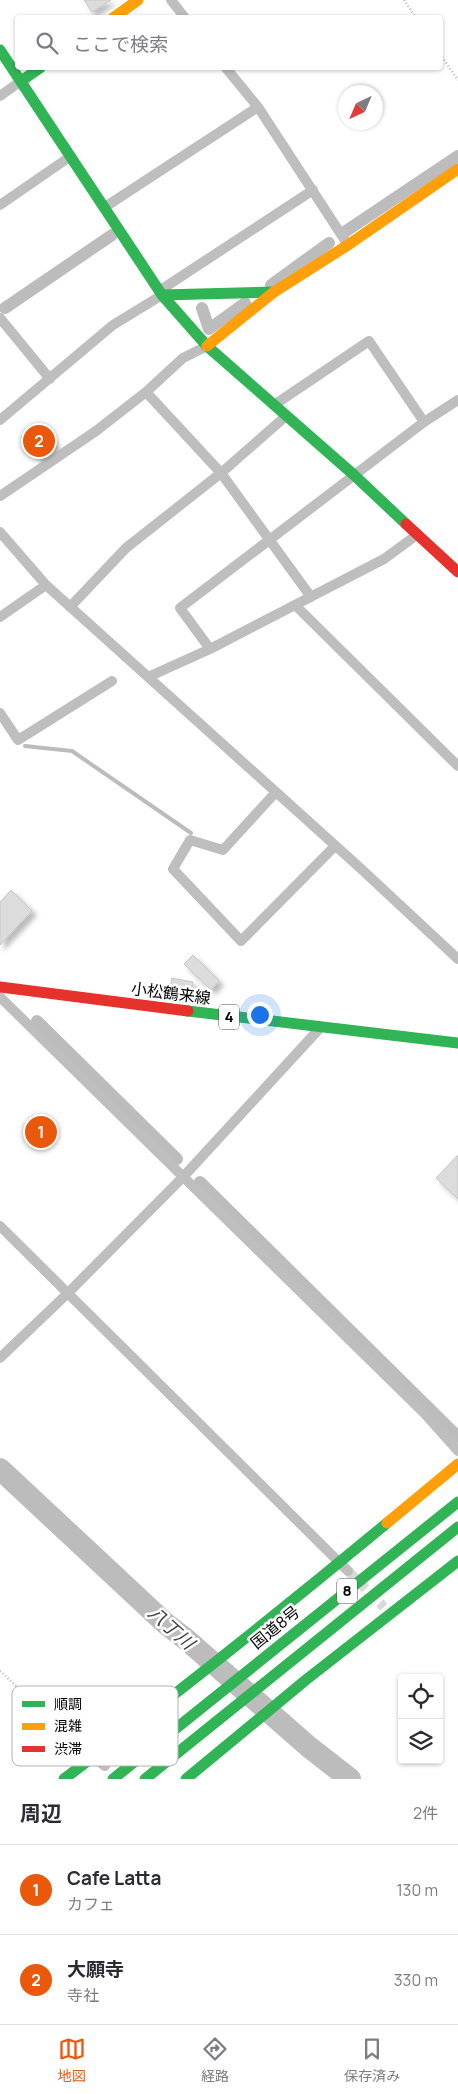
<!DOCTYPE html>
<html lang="ja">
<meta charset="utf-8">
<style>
body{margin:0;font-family:Manrope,"Noto Sans JP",sans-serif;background:#f7f7f7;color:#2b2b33}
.controls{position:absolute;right:15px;bottom:15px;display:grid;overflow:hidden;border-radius:5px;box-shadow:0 1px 4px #0004}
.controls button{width:45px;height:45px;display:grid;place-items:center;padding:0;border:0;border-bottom:1px solid #e1e1e2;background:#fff;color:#2b2b33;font:25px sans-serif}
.compass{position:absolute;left:338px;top:85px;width:45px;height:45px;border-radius:50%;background:#fff;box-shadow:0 1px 4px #0004;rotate:224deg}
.you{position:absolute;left:259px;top:1014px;width:18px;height:18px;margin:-12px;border:4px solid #fff;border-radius:50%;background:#1a73e8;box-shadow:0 0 0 8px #1a73e833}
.badge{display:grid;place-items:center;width:32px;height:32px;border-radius:50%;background:#ea580c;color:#fff;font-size:16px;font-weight:700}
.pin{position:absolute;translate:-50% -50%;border:2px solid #fff;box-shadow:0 1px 5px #0006}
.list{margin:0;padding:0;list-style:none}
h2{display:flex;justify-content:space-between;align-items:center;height:65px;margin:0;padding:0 20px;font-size:21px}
h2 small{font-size:16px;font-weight:400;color:#7c7c81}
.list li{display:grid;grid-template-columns:32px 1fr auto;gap:15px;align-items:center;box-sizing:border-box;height:90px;padding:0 20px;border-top:1px solid #e1e1e2}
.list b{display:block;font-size:19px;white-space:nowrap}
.list p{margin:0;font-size:16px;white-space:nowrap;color:#7c7c81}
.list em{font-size:16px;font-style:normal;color:#7c7c81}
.icon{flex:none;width:28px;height:28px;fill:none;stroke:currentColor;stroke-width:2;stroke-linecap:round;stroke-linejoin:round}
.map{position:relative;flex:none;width:458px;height:1779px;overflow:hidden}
.search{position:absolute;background:#fff;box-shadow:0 1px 4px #0004;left:15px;right:15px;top:15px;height:55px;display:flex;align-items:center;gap:12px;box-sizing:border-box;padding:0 18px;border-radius:5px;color:#7c7c81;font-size:19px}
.sheet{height:245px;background:#fff}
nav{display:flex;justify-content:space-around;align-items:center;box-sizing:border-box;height:70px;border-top:1px solid #e1e1e2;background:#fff;font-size:14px;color:#7c7c81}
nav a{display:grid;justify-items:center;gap:2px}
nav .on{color:#ea580c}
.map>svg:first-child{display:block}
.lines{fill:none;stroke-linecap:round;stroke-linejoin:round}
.stream{stroke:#bcbcbc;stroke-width:4}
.canal{stroke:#bcbcbc;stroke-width:12}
.river{stroke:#bcbcbc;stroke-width:22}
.building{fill:#dcdcdc;stroke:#c5c5c5;filter:url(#shadow)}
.street-tunnel{stroke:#d9d9d9;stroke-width:10;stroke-dasharray:10 5;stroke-linecap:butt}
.path{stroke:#b8b8b8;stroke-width:2.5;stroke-dasharray:1 2.5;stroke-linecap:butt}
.street{stroke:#bebebe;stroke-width:10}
.fast{stroke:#30b455;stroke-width:11}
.slow{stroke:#ff9f0a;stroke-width:11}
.jam{stroke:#e5322d;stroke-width:11}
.labels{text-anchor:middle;stroke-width:5;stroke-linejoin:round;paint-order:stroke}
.shield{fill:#fff;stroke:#4c4c4c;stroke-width:1}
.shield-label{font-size:15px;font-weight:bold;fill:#000}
.street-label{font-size:16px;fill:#000;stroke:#fff}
.water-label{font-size:18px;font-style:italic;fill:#404040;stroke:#fff}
.key{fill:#fff;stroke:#b2b2b2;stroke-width:1}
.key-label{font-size:14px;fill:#000}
</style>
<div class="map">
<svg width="458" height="1779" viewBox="0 0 458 1779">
<defs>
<filter id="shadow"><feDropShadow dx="4.5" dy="4.5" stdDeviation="2.5" flood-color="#0004"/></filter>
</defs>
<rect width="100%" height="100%" fill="#fff"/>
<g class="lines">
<path class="stream" d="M25 746 72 751 191 833"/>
<path class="canal" d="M346 231 458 156
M271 285 329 243
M5 308 112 235
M202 308 209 329 245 303
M37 1021 177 1159
M200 1182 458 1437"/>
<path class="river" d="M0 1469 165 1623 187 1640 309 1747 350 1779"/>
</g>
<path class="building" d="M84 0H111L92 12Z
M39 423 56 445 39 459 21 437Z
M11 890 32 911 0 945V902Z
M193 955 219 981 211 990 184 964Z
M172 978 193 982 190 998 168 995Z
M458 1155V1199L436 1178Z"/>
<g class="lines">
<path class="street-tunnel" d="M348 1571 384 1607"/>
<path class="path" d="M404 0 416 18
M440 54 458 80
M0 1671 83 1748"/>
<path class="street" d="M171 0 185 18
M226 68 258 107 348 245
M0 96 21 81
M0 205 71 156
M105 207 258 107
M159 291 313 190
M0 318 50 379
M146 392 221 473 311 597
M274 405 369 341 424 422
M0 420 113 325 162 295
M0 496 96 431 146 392 183 358 207 346
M0 532 46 585 358 866 458 959
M295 605 458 766
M70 607 126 548 221 473 286 416
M0 617 46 585
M210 649 180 608 424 422 458 400
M148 677 210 649 384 559 418 534
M0 713 18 740 112 681
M276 792 223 850 190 840 173 869 241 941 335 846
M0 997 425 1414 458 1451
M0 1226 348 1571
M0 1358 68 1293 184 1176 320 1028
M92 1756 105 1766"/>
<path class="fast" d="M0 50 162 295 207 346 354 475 406 524
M21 81 40 68
M162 295 274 292
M188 1011 458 1043
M64 1779C174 1696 281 1611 387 1523
M113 1779 458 1502
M145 1779 458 1527
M186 1779 307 1679 458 1561"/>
<path class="slow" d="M113 18 138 0
M207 346 274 292 348 245 458 169
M387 1523 458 1464"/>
<path class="jam" d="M406 524 458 572
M0 987 188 1011"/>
</g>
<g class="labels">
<g class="shield">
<rect x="219" y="1004.5" width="20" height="25" rx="4"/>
<rect x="337" y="1578.5" width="20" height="25" rx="4"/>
</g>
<g class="shield-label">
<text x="229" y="1022">4</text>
<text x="347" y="1596">8</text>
</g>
<g class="street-label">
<text transform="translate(171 993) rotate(7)" y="6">小松鶴来線</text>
<text transform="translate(275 1627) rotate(-39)" y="6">国道8号</text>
</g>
<g class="water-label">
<text transform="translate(171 1628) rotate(42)" y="6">八丁川</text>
</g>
</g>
<rect x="12" y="1686" width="166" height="80" rx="8" class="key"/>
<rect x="22" y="1701" width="23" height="6" fill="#30b455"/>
<rect x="22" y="1723" width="23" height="7" fill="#ff9f0a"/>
<rect x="22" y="1746" width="23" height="6" fill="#e5322d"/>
<g class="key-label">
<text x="54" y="1709">順調</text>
<text x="54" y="1731">混雑</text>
<text x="54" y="1754">渋滞</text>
</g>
</svg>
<div class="controls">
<button><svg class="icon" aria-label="locate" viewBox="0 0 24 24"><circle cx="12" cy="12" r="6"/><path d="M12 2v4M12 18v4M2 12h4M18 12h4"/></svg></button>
<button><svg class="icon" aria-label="layers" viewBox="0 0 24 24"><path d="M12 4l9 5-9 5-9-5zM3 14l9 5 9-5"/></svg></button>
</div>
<svg class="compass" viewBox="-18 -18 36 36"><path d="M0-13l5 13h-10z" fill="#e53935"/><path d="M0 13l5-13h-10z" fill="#7c7c81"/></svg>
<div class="you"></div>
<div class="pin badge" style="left:41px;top:1132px">1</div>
<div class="pin badge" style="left:39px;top:441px">2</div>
<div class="search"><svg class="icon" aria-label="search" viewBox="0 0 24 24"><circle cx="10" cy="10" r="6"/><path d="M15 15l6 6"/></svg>ここで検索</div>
</div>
<section class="sheet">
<h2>周辺<small>2件</small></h2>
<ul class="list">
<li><span class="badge">1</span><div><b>Cafe Latta</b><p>カフェ</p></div><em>130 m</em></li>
<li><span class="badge">2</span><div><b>大願寺</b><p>寺社</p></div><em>330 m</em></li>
</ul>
</section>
<nav>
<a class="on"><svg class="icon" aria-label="map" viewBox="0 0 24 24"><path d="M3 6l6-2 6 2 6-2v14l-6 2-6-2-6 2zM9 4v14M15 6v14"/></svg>地図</a>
<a><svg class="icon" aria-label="directions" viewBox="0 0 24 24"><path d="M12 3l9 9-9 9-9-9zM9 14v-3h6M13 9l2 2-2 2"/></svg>経路</a>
<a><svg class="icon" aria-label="saved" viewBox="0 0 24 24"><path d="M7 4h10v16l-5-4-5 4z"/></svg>保存済み</a>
</nav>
